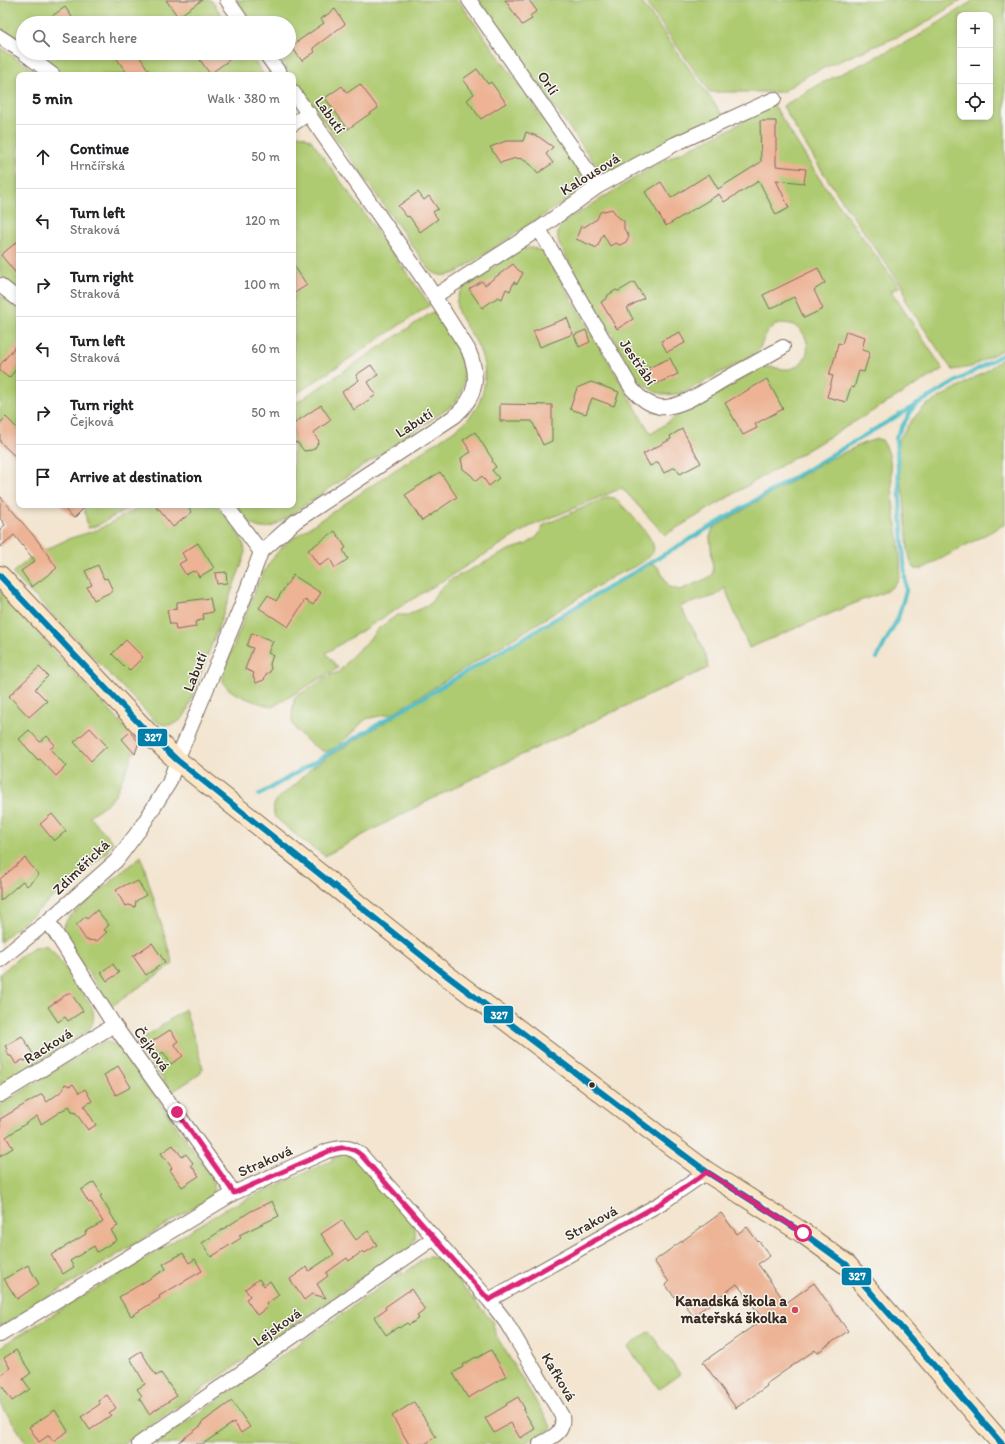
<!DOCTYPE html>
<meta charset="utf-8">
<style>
body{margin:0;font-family:Itim,sans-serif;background:#f6f6f6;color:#202124}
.controls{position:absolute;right:12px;top:12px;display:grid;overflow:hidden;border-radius:8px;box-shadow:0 2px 6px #0003}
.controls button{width:36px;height:36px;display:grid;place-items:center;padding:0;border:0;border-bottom:1px solid #e0e0e0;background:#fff;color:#202124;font:20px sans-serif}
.stop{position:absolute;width:12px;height:12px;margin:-9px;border:3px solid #db2777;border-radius:50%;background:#fff}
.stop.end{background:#db2777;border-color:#fff;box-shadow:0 1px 4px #0008}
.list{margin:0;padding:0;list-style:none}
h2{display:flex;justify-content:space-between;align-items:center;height:52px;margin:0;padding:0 16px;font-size:17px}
h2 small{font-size:13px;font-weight:400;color:#757577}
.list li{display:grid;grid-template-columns:26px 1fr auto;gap:12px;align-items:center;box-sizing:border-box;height:64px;padding:0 16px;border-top:1px solid #e0e0e0}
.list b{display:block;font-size:15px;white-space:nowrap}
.list p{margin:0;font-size:13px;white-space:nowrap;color:#757577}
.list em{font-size:13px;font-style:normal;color:#757577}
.icon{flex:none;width:22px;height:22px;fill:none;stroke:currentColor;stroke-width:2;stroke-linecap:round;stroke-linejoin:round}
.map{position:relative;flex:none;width:1005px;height:1444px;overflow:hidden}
.search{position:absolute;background:#fff;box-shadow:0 2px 6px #0003;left:16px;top:16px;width:280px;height:44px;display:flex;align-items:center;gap:10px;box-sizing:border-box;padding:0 14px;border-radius:22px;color:#757577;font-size:15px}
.panel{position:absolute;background:#fff;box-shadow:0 2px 6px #0003;left:16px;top:72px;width:280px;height:436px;border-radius:8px}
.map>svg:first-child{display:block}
.green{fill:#afcb71;stroke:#757a48;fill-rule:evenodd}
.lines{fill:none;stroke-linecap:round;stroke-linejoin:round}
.stream{stroke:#52c0c8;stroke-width:4}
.building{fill:#edb394}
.street-casing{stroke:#7b6b5c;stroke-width:16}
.secondary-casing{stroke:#7b6b5c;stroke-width:22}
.street{stroke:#fff;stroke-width:14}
.secondary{stroke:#fce5c4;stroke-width:20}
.bus-1-casing{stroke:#f6f6f2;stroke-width:9}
.bus-1{stroke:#007da8;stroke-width:6}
.route{stroke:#db2777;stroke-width:5}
.bus-dot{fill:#3b2a1e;stroke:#f6f6f2;stroke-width:1.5}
.poi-dot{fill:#d1495b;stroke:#f6f6f2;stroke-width:1.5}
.labels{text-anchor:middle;stroke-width:3;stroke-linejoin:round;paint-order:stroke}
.street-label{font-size:15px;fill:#3b2a1e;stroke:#f6f6f2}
.poi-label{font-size:15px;font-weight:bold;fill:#3b2a1e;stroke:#f6f6f2;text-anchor:end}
.line-badge{stroke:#f6f6f2;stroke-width:1.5}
.badge-label{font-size:11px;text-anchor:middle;font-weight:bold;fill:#fff}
</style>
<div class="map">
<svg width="1005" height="1444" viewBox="0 0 1005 1444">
<rect width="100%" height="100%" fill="#f6f6f2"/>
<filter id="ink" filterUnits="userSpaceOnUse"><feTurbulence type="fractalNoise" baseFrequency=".025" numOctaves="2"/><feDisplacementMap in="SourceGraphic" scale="8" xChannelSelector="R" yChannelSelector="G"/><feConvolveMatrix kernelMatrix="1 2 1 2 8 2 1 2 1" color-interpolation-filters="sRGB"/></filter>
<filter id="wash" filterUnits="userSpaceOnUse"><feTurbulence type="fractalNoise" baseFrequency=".012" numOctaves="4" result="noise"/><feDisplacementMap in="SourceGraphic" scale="16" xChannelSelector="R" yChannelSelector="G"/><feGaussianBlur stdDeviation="0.9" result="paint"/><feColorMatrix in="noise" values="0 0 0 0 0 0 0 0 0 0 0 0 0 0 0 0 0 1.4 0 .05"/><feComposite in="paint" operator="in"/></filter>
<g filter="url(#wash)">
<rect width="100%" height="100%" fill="#f3e5d0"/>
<path class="green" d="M0 0H211L227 23H23V42L0 28Z
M237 0H458L578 167C584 179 582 189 571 197L457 272C446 277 438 277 429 269L293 78V75H291L275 53H289V23H253Z
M478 0H640L724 117 611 172 604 171 598 168Z
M644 0H961L914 30 856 54 810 74 782 92H710Z
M974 0H1005V348L971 367 953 370 948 364 906 302 904 289C862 229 818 170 783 106L820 84 915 38ZM960 15H990V117H960Z
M0 47 40 75H19V289L0 275Z
M38 53H249L264 75H65Z
M773 104 819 178 899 287 891 291 943 369 665 535 622 488 529 527 326 653 338 668 272 707C260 703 229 695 224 683 222 679 223 675 224 671 231 653 238 634 245 616 256 587 266 558 292 539L459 427C486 407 492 372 476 342 470 332 459 318 457 308 455 299 459 292 465 286L518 251C529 246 537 247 546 255L651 434 683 412 761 368C774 364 785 374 797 366 821 350 800 313 774 326 763 332 764 345 756 353L689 390C667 400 649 393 635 375L560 246C556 237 557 229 564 222L657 164 730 129Z
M297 135 304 136 311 140 430 305 293 396V136Z
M0 295 19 309V431L0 423Z
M434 311C451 341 480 372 453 405L277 524C256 536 247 520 236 505H293V405Z
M1005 357V524L922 569H915L911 563 908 549 904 498 901 484 897 452 898 441 911 421 925 406 986 371Z
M877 439 882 440C886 446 889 452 890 460 892 473 892 487 893 500 894 517 905 566 898 580 891 592 877 595 865 599L749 648 725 588 715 596 680 606C690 626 706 645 708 668 579 728 449 786 325 856L303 841 275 817C268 798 287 794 297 783 305 774 308 770 318 763 425 698 532 633 639 569L653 564 658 567 669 587 680 590 708 578 712 575 713 571 710 537 713 528 824 462 864 443Z
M607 497 615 498C623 507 659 540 653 552 648 562 625 571 614 576L393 713 366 719 337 747 325 752C314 747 293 732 292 720 292 713 294 705 294 698L331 675 339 672 353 655 366 643 378 629 397 615H408L430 604 439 590 450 580 509 550 527 544 538 536 544 525Z
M87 505H135L96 526 88 528 84 508Z
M144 505H216C226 518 250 541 244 558L186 713C179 726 164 729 153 719L12 573 35 555 68 539 97 530Z
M0 589 52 649 139 742 135 754 132 750V757L115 795 109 802 89 816 113 842 106 853 0 942Z
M141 856 173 964 112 1006 65 940 62 929 68 918Z
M42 945 47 946 53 951 91 1005C96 1016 94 1026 85 1033L0 1086V974C11 965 28 947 42 945Z
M185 1009 203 1068 200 1074 172 1092 137 1043Z
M106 1042 116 1044 124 1051 212 1177C216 1186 214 1194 206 1200L0 1327V1105L96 1045Z
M345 1155 351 1156 358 1162 412 1223C422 1239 409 1257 391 1257L124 1444H27L0 1403V1347L229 1207 333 1160 332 1158Z
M430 1257 436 1258 441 1261 492 1321 497 1337 552 1428 523 1444H155L402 1272 403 1274 424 1259Z
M649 1331 680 1374 659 1389 628 1347Z"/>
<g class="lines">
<path class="stream" d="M877 658 898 618 906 591 896 437 914 406
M259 795 914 406 1005 353"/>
</g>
<g id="blocks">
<path class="building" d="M166 0H202L178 17Z
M505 0H529L537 11 530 16 532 19 522 25Z
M65 7 76 23H42Z
M335 9 345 24 313 48 315 52 302 61 291 46 324 23 321 19Z
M113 53H137L149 71 144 75H128Z
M195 53H239L210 74Z
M477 69 488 84 491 82 506 103 481 119 467 100 474 94 463 79Z
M360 84 378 108 348 129 325 98 342 86 347 93Z
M760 121H776V166L806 169 804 183 776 180 789 208 776 215 759 181 724 202 719 194 666 226 645 192 661 182 671 198 709 174 718 189 761 162Z
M526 132 539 137 553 147 546 154 553 163 538 173 530 164 522 159 516 158 500 163 490 147 506 141H523Z
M418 192 424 200 429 196 438 209 433 212 438 219 420 232 409 216 407 217 398 206Z
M612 209 617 216 624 221V229L629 236 626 242 620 245 615 243 610 246 603 234 597 248 576 239 581 226 584 227 597 219 600 212Z
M19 240V277L1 255Z
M293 264 307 285 293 294Z
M513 264 518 270 523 273 517 284 514 282 510 291 506 289 502 299 498 297 482 308 469 289 482 281 485 285Z
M818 268 825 283 814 290 823 309 804 318 794 297 770 309 763 295Z
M634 282 644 298 627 308 633 319 617 329 601 302 607 298 608 295 616 290 619 291Z
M567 318 573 334 540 347 533 331Z
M586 330 590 342 579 347 574 335Z
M846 331 865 337 862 350 870 352 864 372 859 371 854 388 851 387 846 402 827 397 833 376 829 375 835 357 838 343 842 344Z
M680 332 685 343 667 352 661 341Z
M19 342V366L9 378 0 371V365Z
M670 358 678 374 656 384 655 382 647 381 652 374 648 368Z
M371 365 378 375 368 382 376 395 354 410 342 392 359 380 356 375Z
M767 379 783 409 755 424 757 428 743 435 725 403Z
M591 382 619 392 614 406 592 398 586 414 570 409 577 388Z
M500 404 552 405V441L543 445 532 421H500Z
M321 405 331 420 313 433 319 441 315 448 312 450 304 451 298 443 293 442 294 437 293 424Z
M6 417 19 430V460L0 442V423Z
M682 429 701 463 680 474 675 467 664 473 658 462 650 466 643 454 671 439 670 436Z
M475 432 493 460 492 461 496 467 492 470 499 478 489 486 482 476 476 481 471 475 463 469 461 458 471 452 463 440Z
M440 472 457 497 422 521 405 495Z
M0 496 38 541 57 568 32 587 21 571 35 561 14 535 0 547V529L5 525 0 518Z
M60 505H87L74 518Z
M155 505H187L192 512 173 527Z
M335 531 346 548 343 550 348 559 335 568 330 559 319 566 308 550Z
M198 543 214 568 199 577 196 571 194 572 193 571 186 575 179 564 186 560 182 553Z
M98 565 104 579 107 578 113 591 94 600 87 587 92 585 85 571Z
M226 572 227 583 217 584 215 573Z
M293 575 321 593 313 605 305 600 288 627 259 608 268 595 276 601Z
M210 598 213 612 203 614 204 619 195 622 196 627 176 630 175 624H170L167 610 177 608V602Z
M252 633 273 641 268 653 273 655 270 664 271 668 270 672 266 674 264 680 256 683 253 676 254 673 245 669 253 648 247 646Z
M126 640 143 657 129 671 112 654Z
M39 667 48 676 35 689 47 701 29 717 9 696Z
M90 728 107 746 91 761 74 742Z
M29 730 40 742 47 736 55 745 50 749 66 766 56 776 40 759 38 760 19 739Z
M130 732 139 742 135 754 122 739Z
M52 814 66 831 54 841 40 824Z
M25 858 39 875 27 886 23 881 0 901V879Z
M138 881 146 895 136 901 135 907 129 905 125 906 116 890 129 883 132 884Z
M97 910 109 925 104 930 107 932 97 941 86 940 76 925 85 917 87 919Z
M152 943 165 962 146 975 133 956Z
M113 964 119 973 107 981 101 972Z
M70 992 83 1011 68 1021 65 1017 58 1022 48 1007Z
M170 1030 178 1041 174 1044 183 1056 171 1064 163 1052 159 1055 156 1051 149 1050 151 1042Z
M22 1036 33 1054 27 1058 26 1061 22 1060 16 1064 11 1056H9L6 1051 7 1049 5 1046Z
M118 1066 131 1087 116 1095 104 1075Z
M65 1084 70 1086 73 1084 79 1093 85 1089 92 1101 84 1106 96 1125 88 1130 75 1112 73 1113 69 1106 41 1124 37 1116 6 1137 13 1148 0 1156V1119L42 1094 47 1102 63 1090Z
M173 1145 182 1157 186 1154 193 1163 191 1165 199 1176 182 1187 170 1170 172 1168 161 1153Z
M94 1182 102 1195 100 1196 118 1226 111 1230 117 1240 97 1252 94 1246 70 1261 74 1267 63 1274 51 1255 86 1234 85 1232 103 1222 91 1202 89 1203 81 1190Z
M272 1201 279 1216 239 1235 241 1238 211 1257 202 1243 251 1211Z
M721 1213 737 1234 747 1227 758 1242 759 1241 770 1256 758 1264 786 1303 814 1283 848 1331 817 1353 815 1350 766 1384 767 1386 736 1408 703 1362 763 1319 737 1284 693 1316 678 1294 674 1297 666 1285 669 1282 654 1261Z
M342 1220 356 1240 368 1231 377 1245 365 1253 363 1251 349 1261 347 1258 326 1273 328 1276 317 1284 326 1298 312 1294 304 1300 290 1279 307 1267 309 1271 334 1254 321 1234Z
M183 1253 189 1263 195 1259 202 1271 159 1296 160 1298 131 1316 119 1297 166 1269 163 1264Z
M28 1265 39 1284 17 1299 4 1279Z
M259 1279 264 1286 270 1281 279 1295 266 1304 268 1307 257 1315 246 1299 250 1296 245 1289Z
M411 1289 425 1310 417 1316 419 1318 409 1325 407 1323 399 1328 398 1327 386 1335 374 1317 386 1309 385 1307Z
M16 1350 31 1373 23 1379 30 1389 12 1401 0 1383V1375L10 1368 4 1358Z
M491 1350 506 1376 468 1398 453 1373 463 1367 462 1365 476 1357 477 1358Z
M141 1351 156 1376 161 1373 177 1396 149 1414 139 1398 142 1396 137 1389 145 1384 130 1358Z
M107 1395 116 1408 109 1413 111 1415 90 1430 81 1417 100 1404 98 1401Z
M518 1397 525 1409 523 1410 535 1429 520 1438 511 1423 494 1433 485 1418 507 1405 506 1404Z
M232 1401 250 1427 241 1433 234 1422 203 1444H176L202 1425 201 1423Z
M414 1402 436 1437 425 1444H409L392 1416Z
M55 1410 68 1431 53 1441 49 1435 39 1442 29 1427Z"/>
</g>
</g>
<g filter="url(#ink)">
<use href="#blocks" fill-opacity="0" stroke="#7b6b5c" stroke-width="1"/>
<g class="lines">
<g class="street-casing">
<path id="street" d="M227 0 243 23
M469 0 578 156 597 187
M0 37 23 52
M24 53 53 75
M265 53 281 75
M293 124 309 113
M539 229 632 389C639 397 648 405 660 407 681 409 709 388 727 378 745 368 764 358 783 347
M0 285 19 300
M435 296 539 229 597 187 675 144 774 99
M226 505 261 552
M48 921 114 1025 234 1193
M0 960 48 921 116 861 140 829 169 783 177 760 241 606 261 552 296 521 455 416C477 396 480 377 468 349L422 277 293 92
M0 1095 114 1025
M489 1300 663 1202 707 1172
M0 1335 234 1193 327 1151C340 1147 350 1145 361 1155L489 1300 506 1322 562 1416C565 1433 552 1437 540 1444
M139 1444 434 1238"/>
</g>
<g class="secondary-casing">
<path id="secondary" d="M0 576 147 732 177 760 446 975 672 1146 707 1172 803 1233 847 1265 1002 1444"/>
</g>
<use href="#street" class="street"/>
<use href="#secondary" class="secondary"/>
<g class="bus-1-casing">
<path id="bus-1" d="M0 576 147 732 177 760 446 975 672 1146 707 1172 803 1233 847 1265 1002 1444"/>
</g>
<use href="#bus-1" class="bus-1"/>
</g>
</g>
<g class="lines" filter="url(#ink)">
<path class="route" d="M177 1112 234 1193 327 1152C340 1147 350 1145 361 1155L489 1300 663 1202 707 1172 803 1233"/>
</g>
<circle class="bus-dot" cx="592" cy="1085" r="3.5"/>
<circle class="poi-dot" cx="795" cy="1310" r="4"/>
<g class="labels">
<g class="street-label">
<text transform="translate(548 83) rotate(55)" y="5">Orlí</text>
<text transform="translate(330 115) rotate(55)" y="5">Labutí</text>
<text transform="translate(590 174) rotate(-32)" y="5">Kalousová</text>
<text transform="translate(638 362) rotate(56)" y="5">Jestřábí</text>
<text transform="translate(414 423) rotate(-33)" y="5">Labutí</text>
<text transform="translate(195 672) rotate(-68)" y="5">Labutí</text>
<text transform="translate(81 867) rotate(-44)" y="5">Zdiměřická</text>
<text transform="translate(48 1046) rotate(-32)" y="5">Racková</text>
<text transform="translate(152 1049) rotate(54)" y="5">Čejková</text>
<text transform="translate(265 1161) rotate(-24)" y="5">Straková</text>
<text transform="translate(591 1223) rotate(-29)" y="5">Straková</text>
<text transform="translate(277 1327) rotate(-35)" y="5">Lejsková</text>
<text transform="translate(559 1377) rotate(59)" y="5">Kafková</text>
</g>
<g class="poi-label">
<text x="787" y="1306">Kanadská škola a<tspan x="787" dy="17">mateřská školka</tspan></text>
</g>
</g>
<g class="line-badge">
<rect x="137" y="728" width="31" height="19" rx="4" fill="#007da8"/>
<rect x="483" y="1005" width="31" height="19" rx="4" fill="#007da8"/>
<rect x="841" y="1267" width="31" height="19" rx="4" fill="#007da8"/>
</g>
<g class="badge-label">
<text x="153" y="741">327</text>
<text x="499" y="1019">327</text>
<text x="857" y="1280">327</text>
</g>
</svg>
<div class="controls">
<button>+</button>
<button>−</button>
<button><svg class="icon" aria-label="locate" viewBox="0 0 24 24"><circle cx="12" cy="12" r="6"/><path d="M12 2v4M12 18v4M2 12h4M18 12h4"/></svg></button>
</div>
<div class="stop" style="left:803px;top:1233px"></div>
<div class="stop end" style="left:177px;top:1112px"></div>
<div class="search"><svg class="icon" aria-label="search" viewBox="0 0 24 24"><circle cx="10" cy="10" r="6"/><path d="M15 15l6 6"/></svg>Search here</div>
<section class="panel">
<h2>5 min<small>Walk · 380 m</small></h2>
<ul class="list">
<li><svg class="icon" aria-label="ahead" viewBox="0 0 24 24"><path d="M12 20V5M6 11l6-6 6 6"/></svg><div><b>Continue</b><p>Hrnčířská</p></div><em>50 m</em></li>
<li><svg class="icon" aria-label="left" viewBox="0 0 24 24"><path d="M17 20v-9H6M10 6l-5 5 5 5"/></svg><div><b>Turn left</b><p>Straková</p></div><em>120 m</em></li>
<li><svg class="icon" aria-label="right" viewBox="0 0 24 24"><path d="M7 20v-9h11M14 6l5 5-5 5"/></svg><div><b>Turn right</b><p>Straková</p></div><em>100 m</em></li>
<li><svg class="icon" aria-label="left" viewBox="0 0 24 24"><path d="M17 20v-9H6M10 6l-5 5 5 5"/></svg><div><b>Turn left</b><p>Straková</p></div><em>60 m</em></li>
<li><svg class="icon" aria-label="right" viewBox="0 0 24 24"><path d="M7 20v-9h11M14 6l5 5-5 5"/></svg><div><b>Turn right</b><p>Čejková</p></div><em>50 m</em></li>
<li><svg class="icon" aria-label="arrive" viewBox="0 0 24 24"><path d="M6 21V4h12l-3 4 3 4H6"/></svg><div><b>Arrive at destination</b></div></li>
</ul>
</section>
</div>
